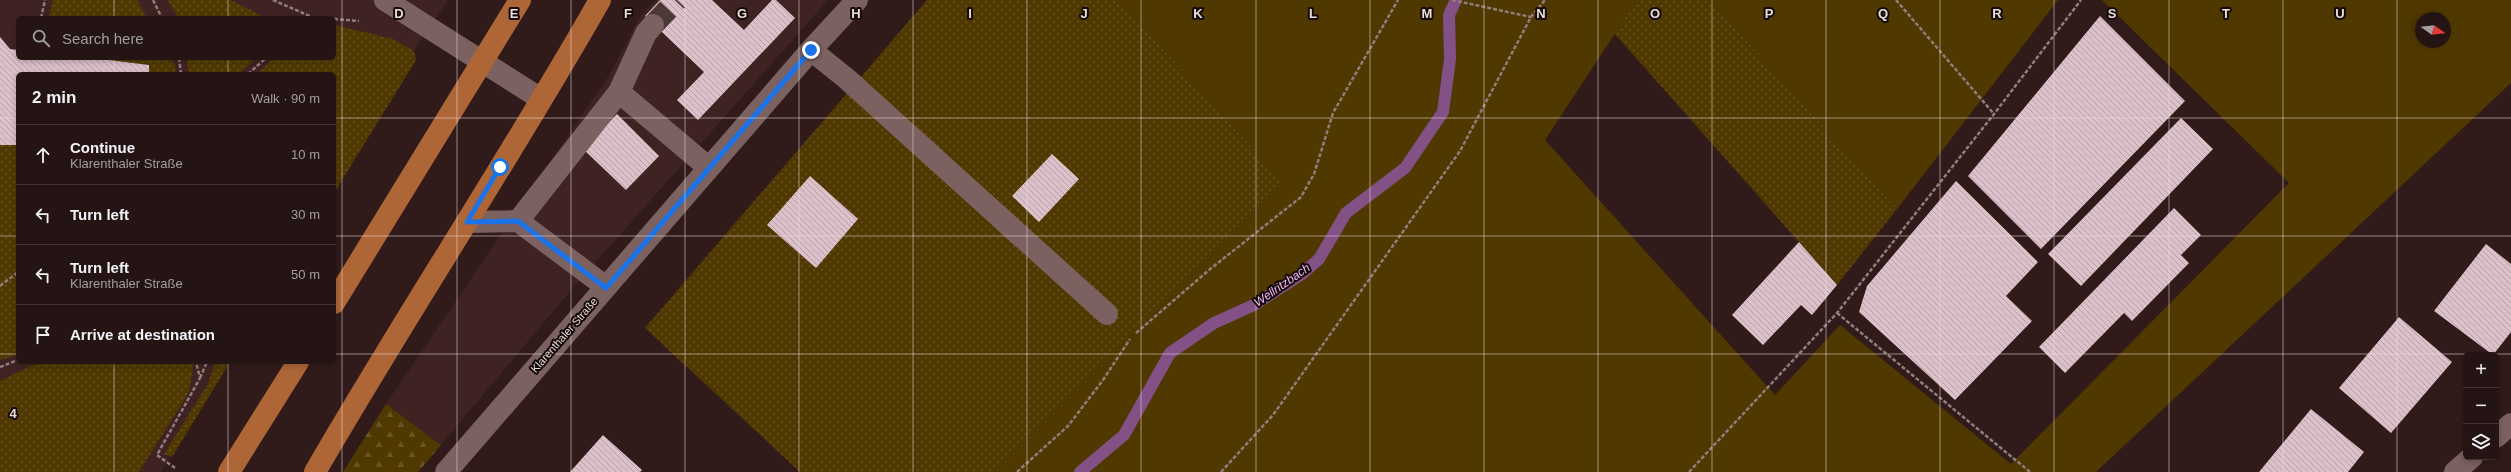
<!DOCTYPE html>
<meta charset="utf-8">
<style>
body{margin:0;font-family:Arial,sans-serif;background:#2c1d1d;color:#f1f3f6}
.controls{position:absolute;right:12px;bottom:12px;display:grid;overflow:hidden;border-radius:6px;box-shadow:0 2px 6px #0003}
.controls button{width:36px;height:36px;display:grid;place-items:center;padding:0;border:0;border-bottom:1px solid #413334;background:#241414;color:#f1f3f6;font:20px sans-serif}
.compass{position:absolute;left:2415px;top:12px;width:36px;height:36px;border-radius:50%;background:#241414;box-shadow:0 2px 6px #0003;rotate:105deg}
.stop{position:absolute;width:12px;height:12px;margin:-9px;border:3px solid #1a73e8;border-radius:50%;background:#fff}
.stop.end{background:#1a73e8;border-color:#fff;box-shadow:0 1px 4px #0008}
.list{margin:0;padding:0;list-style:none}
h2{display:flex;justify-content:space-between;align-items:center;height:52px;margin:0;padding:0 16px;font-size:17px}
h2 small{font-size:13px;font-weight:400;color:#a39ea0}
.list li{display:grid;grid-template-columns:26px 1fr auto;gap:12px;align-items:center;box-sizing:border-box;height:60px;padding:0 16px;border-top:1px solid #413334}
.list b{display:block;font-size:15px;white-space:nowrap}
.list p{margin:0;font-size:13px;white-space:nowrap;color:#a39ea0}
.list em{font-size:13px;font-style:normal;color:#a39ea0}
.icon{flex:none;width:22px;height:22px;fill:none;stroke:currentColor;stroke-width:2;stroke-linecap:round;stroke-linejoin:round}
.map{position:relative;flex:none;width:2511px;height:472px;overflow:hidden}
.search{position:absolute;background:#241414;box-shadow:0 2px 6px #0003;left:16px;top:16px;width:320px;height:44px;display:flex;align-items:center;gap:10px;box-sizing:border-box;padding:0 14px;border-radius:6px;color:#a39ea0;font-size:15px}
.panel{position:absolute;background:#241414;box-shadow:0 2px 6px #0003;left:16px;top:72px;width:320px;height:292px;border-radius:6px}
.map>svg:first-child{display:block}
.built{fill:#3f2322;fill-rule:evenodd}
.grass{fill:url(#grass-dots)}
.forest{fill:url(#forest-firs)}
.green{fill:#503801;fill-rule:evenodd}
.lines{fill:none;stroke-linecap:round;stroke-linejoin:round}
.stream{stroke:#835185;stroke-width:12}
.building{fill:url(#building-back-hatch)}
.minor-tunnel{stroke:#4c3837;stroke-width:22;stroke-dasharray:22 11;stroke-linecap:butt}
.path{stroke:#907e7d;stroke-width:2.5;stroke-dasharray:4 2;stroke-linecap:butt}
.minor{stroke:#7b615f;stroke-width:22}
.major{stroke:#ae6636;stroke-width:22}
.route{stroke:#1a73e8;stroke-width:5}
.grid{fill:none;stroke:#ebdcda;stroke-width:1;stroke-opacity:0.55}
.labels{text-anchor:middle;stroke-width:4;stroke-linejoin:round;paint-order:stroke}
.street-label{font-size:11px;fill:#ebdcda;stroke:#120908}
.water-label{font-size:12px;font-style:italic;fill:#f4baf7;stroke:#120908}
.grid-label{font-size:13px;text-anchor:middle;font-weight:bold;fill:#ebdcda;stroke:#120908;stroke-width:4;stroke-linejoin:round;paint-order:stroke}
</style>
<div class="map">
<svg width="2511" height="472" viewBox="0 0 2511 472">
<defs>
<pattern id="grass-dots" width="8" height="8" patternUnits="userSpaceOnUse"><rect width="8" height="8" fill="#503801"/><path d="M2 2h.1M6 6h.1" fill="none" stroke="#695425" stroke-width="1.8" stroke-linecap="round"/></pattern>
<pattern id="forest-firs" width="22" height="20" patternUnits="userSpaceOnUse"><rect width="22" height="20" fill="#503801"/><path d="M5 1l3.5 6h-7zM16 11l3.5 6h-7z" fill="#695425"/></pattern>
<pattern id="building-back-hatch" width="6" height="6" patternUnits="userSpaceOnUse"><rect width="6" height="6" fill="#dcc1ca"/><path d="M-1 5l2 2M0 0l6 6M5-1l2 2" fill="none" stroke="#b6a1a8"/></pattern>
</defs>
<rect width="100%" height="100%" fill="#301b1a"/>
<path class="built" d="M0 0H448L414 51 416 60 334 193V74H18V362H230L161 472H0ZM18 18H334V58H18Z
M656 0H828L572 289 441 445 386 404 610 74 641 15Z"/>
<path class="grass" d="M53 0H137L147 18H49Z
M168 0H230L267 18H178Z
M927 0H1119L1284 183 996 472H800L645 328Z
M1636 0H1710L1897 209 1837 285 1614 33Z
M334 25 393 39 414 51 416 60 334 193V74H257L274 58H334Z
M93 58H171L175 65 176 74H149L148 65Z
M186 58H256L239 74H189Z
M0 145H18V355L0 360Z
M39 362H194L189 392 139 472H0V381Z
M215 362H230L172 457 164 454 208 384Z"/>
<path class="forest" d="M386 404 441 445 418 472H343Z"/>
<path class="green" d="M1119 0H1637L1545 140 1775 395 1840 325 2011 464 2289 183 2102 0H2511V83L2096 472H996L1284 183ZM2421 18H2445V42H2421Z
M1710 0H2058L1897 209Z"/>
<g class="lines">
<path class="stream" d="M1080 472 1124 435 1170 353 1214 323 1254 305 1302 274 1319 259 1346 213 1405 168 1443 112 1450 59 1449 15 1456 0"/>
</g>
<path class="building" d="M660 0H712L744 30 772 0H776L795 18 698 120 677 100 704 72 645 16Z
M2100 16 2185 101 2041 249 1968 176Z
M0 37 10 49 18 50V58H93L149 65V74H18V145H0Z
M617 114 659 156 626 190 583 149Z
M2181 118 2213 149 2081 286 2048 254Z
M1052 154 1079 179 1039 222 1012 196Z
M810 176 858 219 816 268 767 225Z
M1956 181 2038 262 2006 296 2032 321 1955 400 1859 312 1867 286Z
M2174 208 2201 235 2181 255 2189 263 2132 321 2124 313 2065 373 2039 347Z
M1799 242 1837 285 1812 315 1801 305 1763 345 1732 315Z
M2486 244 2511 264V332L2493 355 2434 311Z
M2399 317 2452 362 2391 433 2339 388Z
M2311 409 2364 452 2348 472H2259Z
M603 435 642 470 640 472H570Z"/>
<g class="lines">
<path class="minor-tunnel" d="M653 25 677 0"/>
<path class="path" d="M153 0 162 18
M273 0 312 17 326 18
M1452 0 1531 17
M1896 0 1994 114
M41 18 45 0
M334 19 359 21
M179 58 181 74
M248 74 266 58
M0 286 18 272
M1837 313 2030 472
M1136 333 1209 270 1301 197 1314 174 1333 113 1398 0
M0 367 18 360
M200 378 207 362
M175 468 157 455 200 378 196 362
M1017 472 1068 426 1103 380 1130 339
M1221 472 1273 415 1460 151 1531 17 1545 0
M1689 472 1837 313 1994 114 2081 0"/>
<path class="minor" d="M385 0 541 99
M811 50 847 79 1107 314
M619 92 646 33 653 25
M518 221 619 92 709 168
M467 222 518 221 606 287
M2496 437 2511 424
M446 472 811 50 857 0
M2455 472 2472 457"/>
<path class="major" d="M334 303 520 0
M229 472 298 362
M315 472C407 313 509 160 600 0"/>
</g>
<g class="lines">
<path class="route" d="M500 167 467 222 518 221 606 288 811 50"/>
</g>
<path class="grid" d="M114 0V18M228 0V18M342 0V472M457 0V472M571 0V472M685 0V472M799 0V472M913 0V472M1027 0V472M1141 0V472M1256 0V472M1370 0V472M1484 0V472M1598 0V472M1712 0V472M1826 0V472M1940 0V472M2054 0V472M2169 0V472M2283 0V472M2397 0V472M114 58V74M228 58V74M0 118H18M334 118H2511M0 236H18M334 236H2511M0 354H18M334 354H2511M114 362V472M228 362V472"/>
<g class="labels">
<g class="street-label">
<text transform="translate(564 335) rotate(-49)" y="4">Klarenthaler Straße</text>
</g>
<g class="water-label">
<text transform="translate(1282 285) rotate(-35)" y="4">Wellritzbach</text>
</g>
</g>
<g class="grid-label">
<text x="399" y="18">D</text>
<text x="514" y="18">E</text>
<text x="628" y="18">F</text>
<text x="742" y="18">G</text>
<text x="856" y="18">H</text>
<text x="970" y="18">I</text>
<text x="1084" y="18">J</text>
<text x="1198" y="18">K</text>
<text x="1313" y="18">L</text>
<text x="1427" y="18">M</text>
<text x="1541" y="18">N</text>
<text x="1655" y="18">O</text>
<text x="1769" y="18">P</text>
<text x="1883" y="18">Q</text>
<text x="1997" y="18">R</text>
<text x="2112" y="18">S</text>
<text x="2226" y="18">T</text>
<text x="2340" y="18">U</text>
<text x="13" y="418">4</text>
</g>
</svg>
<div class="controls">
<button>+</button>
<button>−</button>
<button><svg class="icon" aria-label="layers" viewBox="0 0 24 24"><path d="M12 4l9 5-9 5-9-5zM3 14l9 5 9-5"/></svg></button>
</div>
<svg class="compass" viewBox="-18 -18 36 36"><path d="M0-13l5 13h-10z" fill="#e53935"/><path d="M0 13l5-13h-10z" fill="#a39ea0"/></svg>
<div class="stop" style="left:500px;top:167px"></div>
<div class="stop end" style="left:811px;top:50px"></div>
<div class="search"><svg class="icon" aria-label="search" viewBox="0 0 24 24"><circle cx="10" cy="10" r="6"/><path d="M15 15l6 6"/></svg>Search here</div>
<section class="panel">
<h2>2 min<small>Walk · 90 m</small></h2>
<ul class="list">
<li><svg class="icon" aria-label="ahead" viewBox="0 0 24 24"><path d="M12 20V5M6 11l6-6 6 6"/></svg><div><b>Continue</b><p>Klarenthaler Straße</p></div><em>10 m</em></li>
<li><svg class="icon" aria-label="left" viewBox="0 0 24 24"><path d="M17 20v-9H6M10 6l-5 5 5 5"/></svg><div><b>Turn left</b></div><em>30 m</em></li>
<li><svg class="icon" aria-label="left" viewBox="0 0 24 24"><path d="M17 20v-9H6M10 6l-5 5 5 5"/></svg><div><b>Turn left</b><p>Klarenthaler Straße</p></div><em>50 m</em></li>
<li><svg class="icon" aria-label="arrive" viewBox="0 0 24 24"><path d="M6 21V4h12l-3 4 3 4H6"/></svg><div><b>Arrive at destination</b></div></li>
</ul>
</section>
</div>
